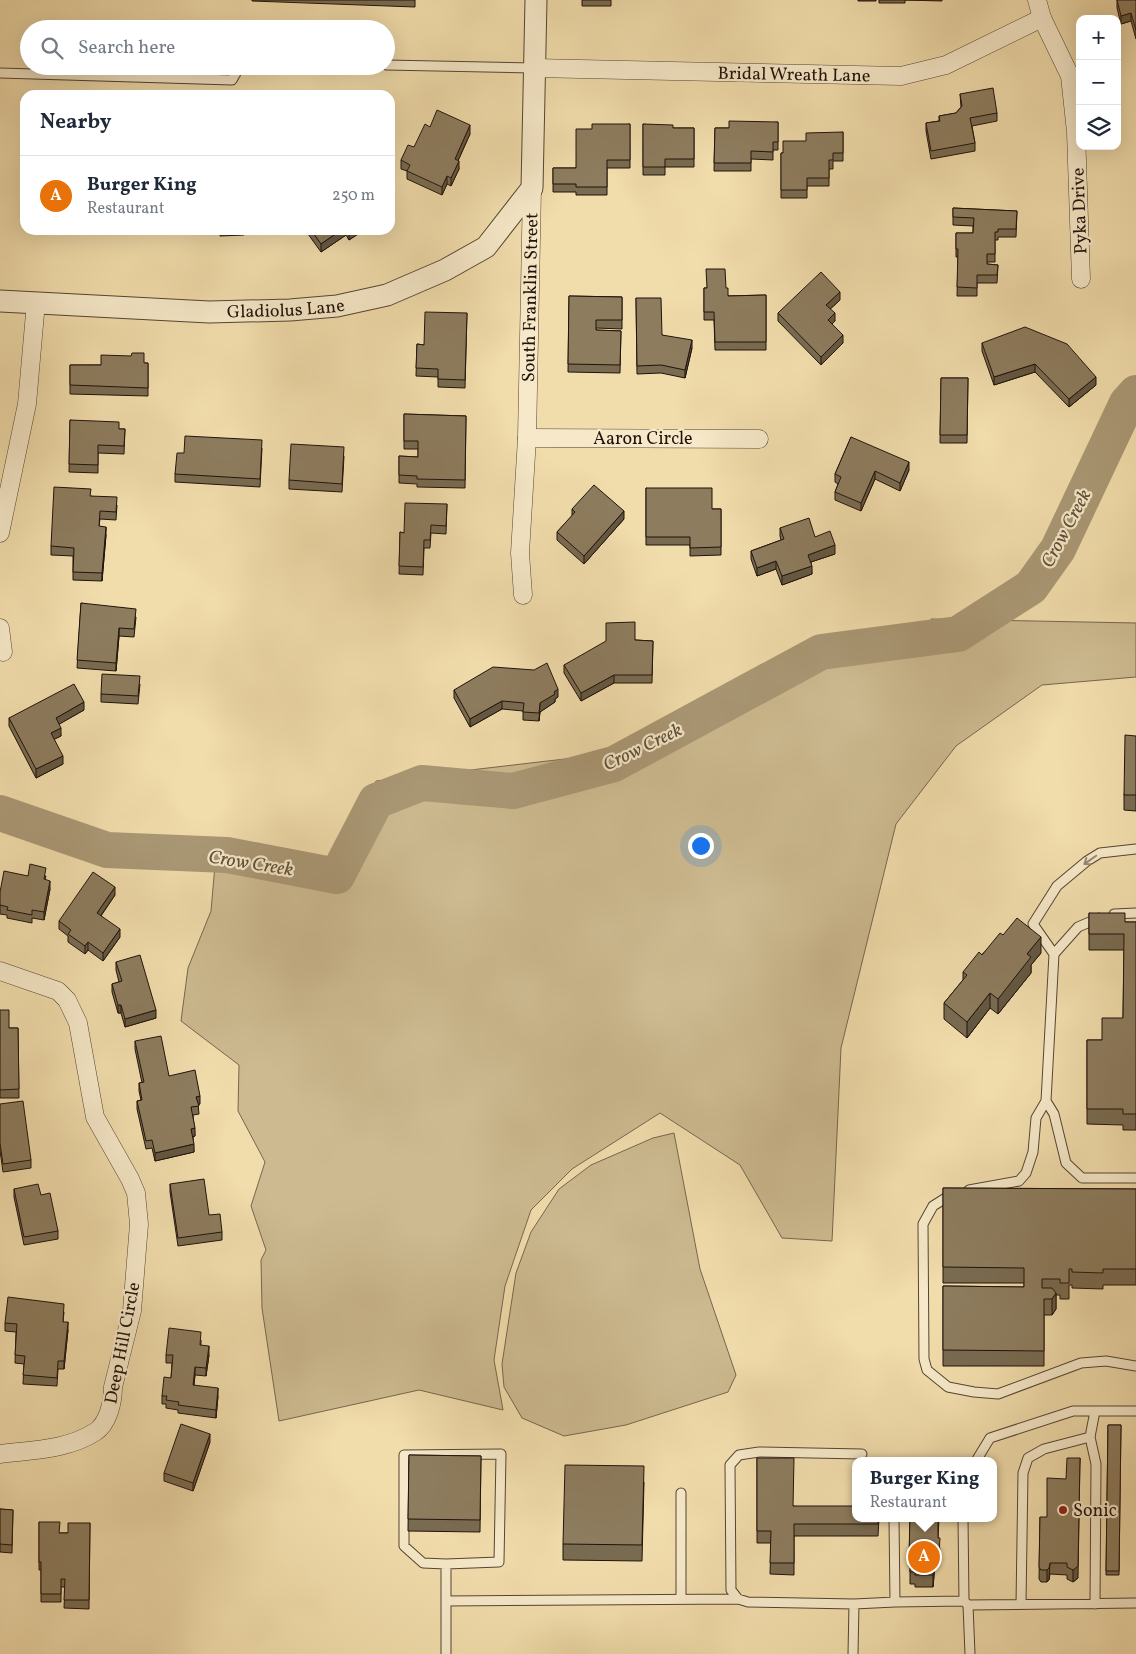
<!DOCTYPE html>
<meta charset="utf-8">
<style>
body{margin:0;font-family:Vollkorn,serif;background:#f6f6f7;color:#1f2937}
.controls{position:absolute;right:15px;top:15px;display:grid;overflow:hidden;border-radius:10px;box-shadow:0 5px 20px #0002}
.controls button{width:45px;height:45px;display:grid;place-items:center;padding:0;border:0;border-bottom:1px solid #e0e1e3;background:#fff;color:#1f2937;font:25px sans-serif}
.you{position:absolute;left:700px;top:845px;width:18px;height:18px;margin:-12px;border:4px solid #fff;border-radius:50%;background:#1a73e8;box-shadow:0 0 0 8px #1a73e833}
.badge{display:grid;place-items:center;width:32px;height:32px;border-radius:50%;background:#8f2418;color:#fff;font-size:16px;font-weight:700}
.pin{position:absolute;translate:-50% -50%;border:2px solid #fff;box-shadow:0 1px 5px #0006}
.popup{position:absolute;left:852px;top:1457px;width:145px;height:65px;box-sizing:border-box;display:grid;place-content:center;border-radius:10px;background:#fff;filter:drop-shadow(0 1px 4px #0005);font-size:16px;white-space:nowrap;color:#747a83}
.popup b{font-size:19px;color:#1f2937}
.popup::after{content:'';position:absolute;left:50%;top:100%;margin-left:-10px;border:10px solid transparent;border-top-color:#fff}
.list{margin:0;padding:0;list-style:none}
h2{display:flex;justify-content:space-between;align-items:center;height:65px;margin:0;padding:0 20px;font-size:21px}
h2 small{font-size:16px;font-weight:400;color:#747a83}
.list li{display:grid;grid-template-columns:32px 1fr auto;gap:15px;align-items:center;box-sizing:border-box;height:80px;padding:0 20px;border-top:1px solid #e0e1e3}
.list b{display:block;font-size:19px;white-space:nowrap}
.list p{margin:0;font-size:16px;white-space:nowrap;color:#747a83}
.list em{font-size:16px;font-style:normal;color:#747a83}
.icon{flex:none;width:28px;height:28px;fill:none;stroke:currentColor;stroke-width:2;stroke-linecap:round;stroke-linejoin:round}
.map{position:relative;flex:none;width:1136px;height:1654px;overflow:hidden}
.search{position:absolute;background:#fff;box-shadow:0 5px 20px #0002;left:20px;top:20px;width:375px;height:55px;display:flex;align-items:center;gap:12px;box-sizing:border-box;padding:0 18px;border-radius:28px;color:#747a83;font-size:19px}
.panel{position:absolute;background:#fff;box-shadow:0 5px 20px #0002;left:20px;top:90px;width:375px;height:145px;border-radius:15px}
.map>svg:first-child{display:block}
.green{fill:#cdba90;stroke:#76664e}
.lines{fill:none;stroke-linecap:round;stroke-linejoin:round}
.river{stroke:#aa9875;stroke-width:36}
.service-casing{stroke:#544533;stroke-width:11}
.minor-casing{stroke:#544533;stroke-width:19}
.tertiary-casing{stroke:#544533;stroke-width:23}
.service{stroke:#f6e8c8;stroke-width:9}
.minor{stroke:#f6e8c8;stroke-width:18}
.tertiary{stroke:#f6e8c8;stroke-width:21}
.wall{fill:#796b51;stroke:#20130b}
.shaded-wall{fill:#635742;stroke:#20130b}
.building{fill:#8d7c5e;stroke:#20130b}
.oneway{stroke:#968873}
.poi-dot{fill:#8f2418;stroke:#f6e8c8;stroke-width:2}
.labels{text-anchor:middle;stroke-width:4.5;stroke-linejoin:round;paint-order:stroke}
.street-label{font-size:18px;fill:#20130b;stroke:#f6e8c8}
.poi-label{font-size:18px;fill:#20130b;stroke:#f6e8c8;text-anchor:start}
.water-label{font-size:19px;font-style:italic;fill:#5e4f3b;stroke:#f6e8c8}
</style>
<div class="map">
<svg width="1136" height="1654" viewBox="0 0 1136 1654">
<rect width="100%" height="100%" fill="#f1dcab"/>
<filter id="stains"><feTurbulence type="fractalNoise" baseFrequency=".004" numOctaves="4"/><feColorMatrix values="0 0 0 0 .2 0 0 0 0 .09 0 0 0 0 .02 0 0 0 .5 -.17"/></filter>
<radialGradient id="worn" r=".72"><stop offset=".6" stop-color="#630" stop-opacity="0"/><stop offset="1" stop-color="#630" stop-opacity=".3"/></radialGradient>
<path class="green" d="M931 619 1136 623V677L1042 685 956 746 896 824 841 1048 832 1241 782 1238 740 1165 660 1113 572 1169 531 1210 505 1286 494 1360 503 1410 419 1390 279 1421 262 1308 261 1260 266 1250 251 1206 265 1162 238 1111 239 1065 181 1021 188 968 211 911 215 865 337 869 376 781 625 752 790 662 931 642Z
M674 1133 700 1269 736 1375 728 1392 626 1425 564 1436 522 1418 504 1387 502 1364 516 1273 531 1232 559 1189 591 1165 653 1138Z"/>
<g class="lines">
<path class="river" d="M0 813 107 850 227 855 337 876 376 801 422 783 513 791 614 764 821 652 958 634 1031 587 1058 549 1127 403 1136 393"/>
<g class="service-casing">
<path id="service" d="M386 65 534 68
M0 73 232 80 240 66
M1136 849 1100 853 1087 861 1057 886 1033 924 1054 954 1046 1101 1054 1114 1066 1163 1082 1178H1136
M1114 914 1136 913
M1054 954 1078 927 1099 918
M969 1190 1019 1181 1026 1173 1033 1152 1036 1118 1046 1101
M952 1194 933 1206 923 1224 924 1359 927 1370 948 1387 974 1392 998 1394 1081 1363 1106 1361 1136 1366
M1090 1437 1096 1464 1095 1604
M976 1461 990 1438 1073 1411H1136
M681 1493V1599
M894 1518 895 1602 964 1601
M963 1518 964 1601 968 1605 970 1654
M446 1564 423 1563 404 1546V1455L501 1454 499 1562 446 1564V1601
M854 1604 748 1602 738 1599 731 1590 730 1465 739 1455 759 1452 862 1454
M1021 1604 1023 1473 1028 1458 1044 1449 1090 1437 1095 1411
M968 1605 1136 1603
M446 1654V1601L738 1599
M853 1654 854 1604 895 1602"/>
</g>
<g class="minor-casing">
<g id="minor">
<path d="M1037 0 1042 18 1070 76 1076 132 1081 279"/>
<path d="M534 68 901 76 946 65 1042 18"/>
<path d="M527 438 759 439"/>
<path d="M0 533 27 404 36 302"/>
<path id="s1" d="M523 595 520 553 527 438 532 188"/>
<path d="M0 628 3 652"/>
<path d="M0 971 58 991 67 1000 78 1023 95 1117 130 1179 136 1193 139 1224 132 1311 113 1387C113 1402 108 1424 95 1432 67 1450 31 1450 0 1454"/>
</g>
</g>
<g class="tertiary-casing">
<g id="tertiary">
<path id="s2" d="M0 301 209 312 290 310 337 306 387 295 445 270 486 247 532 188 536 0"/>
</g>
</g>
<use href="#service" class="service"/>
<use href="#minor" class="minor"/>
<use href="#tertiary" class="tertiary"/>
</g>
<path class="wall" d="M252 0H415V7L252 1Z
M582 0H611V6H582Z
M858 0H876V1H858Z
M879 0H942V1L905 0V3H879Z
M1117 0H1136V39L1131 21 1121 24 1117 8Z
M960 94 997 113V121L972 126 975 143V151L931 159 926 131V123L939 121V116L956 113 961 107Z
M778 122V150H773V160L751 159V171H714L715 128H729Z
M630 124V168H607V195H576V192H553V168H576L592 129Z
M643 124 673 128H694V167H665V175H643Z
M430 127 470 134 458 161 459 169 451 186 447 184 442 195 407 179V171L401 169V160L414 147Z
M843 132V161H833V169H829V186H807V198H781V153H783L806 141Z
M953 208 1017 211 1016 237H998V240H995V262H987V264L998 265 997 283H977V296H957L958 257H956V233H973V226L953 225Z
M162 230H190V232H162Z
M220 230H244V235L220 236Z
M308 230H364L349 240 346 235 321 252 308 234Z
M704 288H726L728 296 766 295V350H715L714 320H704Z
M569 296 622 297V329L596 328V330L621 331 620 373 568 372Z
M636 298 662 335 692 348 685 378 661 373 637 374Z
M840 300 830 309 835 321 832 324 843 343 821 365 778 321V313Z
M467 313 465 388 438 387V377L416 376 417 344 424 345Z
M982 343 1096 385 1069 407 1035 372 994 385 982 351Z
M148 363V396L70 394V365H101Z
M941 378H968L967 443H940Z
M404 414 466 416 465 488 417 487V484L399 483V456L418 457V449H404Z
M70 420 119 429H125L124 454 98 453V473L69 472Z
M851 437 909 470 900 491 875 479 861 511 835 500V492L838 484 835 482V474Z
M262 448 260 487 175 482V474L184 453Z
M344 456 342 492 289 489V480Z
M646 488 712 509H721V555L690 556V545H646Z
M91 496 117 505 116 520 100 519 99 526 106 535 102 581 73 580V556L51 555V546Z
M447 504 446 534 431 533 430 548H424L423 575 399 574 400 532 404 533Z
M572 509 624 519 584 564 557 540V532L572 516Z
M780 528 815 537 835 554 811 562 812 574 782 585 776 569 757 576 751 559V551L781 540 780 536Z
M81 603 136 617 134 637 119 636 116 671 77 668Z
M635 640 653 641 652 683H614L581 701 564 673V665Z
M140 684 138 704 101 702V694Z
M454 690 558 697 555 699V702L540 712 539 721 523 720V711L502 709 470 727 454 698Z
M84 710 59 724 61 736 54 739 63 764 36 778 9 726V718Z
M1136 736V811L1124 810V795Z
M28 876H46L45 880 50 889 44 920 32 918V923L7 918V915L0 914V892Z
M115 895 101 916 120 937 103 961 88 950 85 954 68 942V936L59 929V921Z
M1089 913 1125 922H1136V1130H1123V1125L1087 1124V1040H1102L1123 1018 1124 950H1089Z
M1003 935 1041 953 1031 965V973L998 1014 990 1008 967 1038 944 1019V1003L963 980V972Z
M116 962 156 1018 125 1027 121 1013H118L112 992V984L119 982 116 970Z
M0 1010 9 1028H18L19 1098H0Z
M135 1041 169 1076 200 1104H198L199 1114 193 1115 195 1136 193 1137 194 1152 155 1161 152 1148 146 1149 137 1109V1101L141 1100 139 1091V1083H142L135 1049Z
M0 1104 31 1160V1168L3 1172 0 1151Z
M170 1184 209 1215 222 1232V1240L178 1246 170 1192Z
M943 1188 1136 1189V1285H1103V1289L1072 1288V1285H1069V1299H1060V1295H1056V1309L1052 1315H1044V1366H943V1286L1024 1287V1283H943Z
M14 1189 41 1195 58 1231V1239L24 1245 14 1197Z
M64 1312 63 1322 68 1330 64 1369H58L57 1386 23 1384 24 1364 15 1363 16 1332 5 1331V1323Z
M201 1340V1346L209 1355 206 1376 195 1375 194 1385 218 1396 216 1418 178 1413V1410L166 1408V1404H162V1396L171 1378 172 1363H166V1355Z
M1108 1425H1121L1119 1575H1106Z
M210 1442 193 1491 164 1481V1473Z
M409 1455 481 1456 480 1532 408 1531Z
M757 1458 793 1506 879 1518 878 1536H794V1575L770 1574 771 1543H757Z
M644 1482 642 1561 563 1560V1544Z
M0 1509 13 1510 12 1553 0 1552Z
M1040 1517 1078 1578 1073 1582 1067 1579V1575L1050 1574 1049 1580 1047 1582H1041L1039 1579Z
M910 1518H939L938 1538 940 1550 939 1564H935L933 1587H915V1584H910V1567H909Z
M39 1522 59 1533H68L90 1523 89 1609 64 1608 65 1587H61V1602H41V1570H39Z"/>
<path class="shaded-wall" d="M1131 13V21L1121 24V16Z
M470 125V134L455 167V159Z
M459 161V169L451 186V178Z
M447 176V184L442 195V187Z
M341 230H346V235L321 252V244Z
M352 230H364L349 240V232Z
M840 292V300L826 313V305Z
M835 313V321L828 328V320Z
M843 335V343L821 365V357Z
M692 340V348L685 378V370Z
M1035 364V372L994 385V377Z
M1096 377V385L1069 407V399Z
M909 462V470L900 491V483Z
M875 471V479L861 511V503Z
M624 511V519L584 564V556Z
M106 527V535L102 581V573Z
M835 545V554L808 563V555Z
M776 561V569L757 576V568Z
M812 566V574L782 585V576Z
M119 628V636L116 671V663Z
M614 675V683L581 701V693Z
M558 689V697L555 699V702L540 712 539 721 540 703 554 692Z
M502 701V709L470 727V719Z
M84 702V710L56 726V718Z
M61 728V736L51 741V733Z
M63 756V764L36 778V769Z
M50 881V889L44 920V912Z
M115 887V895L97 921V913Z
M120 929V937L103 961V953Z
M1041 937V953L1031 965V973L998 1014V999L1027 954Z
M88 942V950L85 954V946Z
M990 993V1008L967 1038V1022Z
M118 1005H121V1013H118Z
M156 1010V1018L125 1027V1019Z
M200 1096V1104L196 1105V1097Z
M195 1128V1136L191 1137V1129Z
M194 1144V1152L155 1161V1153Z
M1056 1293V1309L1052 1315V1299Z
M68 1322V1330L64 1369V1361Z
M209 1346V1355L206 1376V1368Z
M195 1367V1375L193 1393V1385Z
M218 1388V1396L216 1418V1410Z
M210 1434V1442L193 1491V1483Z
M1080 1458 1078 1578 1073 1582V1570Z
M935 1552V1564L933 1587V1575Z
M1050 1563 1049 1580 1047 1582V1570Z"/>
<path class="building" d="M1117 0H1136V30L1131 13 1121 16Z
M993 88 997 113 970 118 975 143 931 151 926 123 940 121 939 116 956 113 962 106 960 94Z
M437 110 470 125 455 159 459 161 451 178 447 176 442 187 407 171 410 165 401 160 408 145 414 147 425 124 430 127Z
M729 121 778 122V142H773V152L751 151V163H714L715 128H729Z
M592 124H630V160H607V187H576V184H553V168H576V129H592Z
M643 124 673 125V128H694V159H665V167H643Z
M843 132V153H833V160H829V178H807V190H781V153H783V141H806V133Z
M953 208 1017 211 1016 229H998V232H995V254H987V264L998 265 997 275H977V288L957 287 958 249H956V233H973L974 218 953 217Z
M311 230H341L321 244Z
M706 269H725L726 288H728V296L766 295V342H715L714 312H704V288H707Z
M821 272 840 292 826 305 835 313 828 320 843 335 821 357 778 313Z
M569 296 622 297V320H596V330L621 331 620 365 568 364Z
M636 298H661L662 335 692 340 685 370 661 365 637 366Z
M425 312 467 313 465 380 438 379V369L416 368 417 344 424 345Z
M1025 327 1067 344 1096 377 1069 399 1035 364 994 377 982 343Z
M132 353H144V363H148V388L70 385V365H101V355L131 356Z
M941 378H968L967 435H940Z
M404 414 466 416 465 480 417 479V476L399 475V456L418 457V441H404Z
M70 420 119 422V429H125L124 446 98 445V465L69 464Z
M185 436 262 440 260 479 175 474 177 453H184Z
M851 437 909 462 900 483 875 471 861 503 835 492 841 477 835 474Z
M291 444 344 447 342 484 289 480Z
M594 485 624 511 584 556 557 532 575 512 572 509Z
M54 487 91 489 90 496 117 497 116 512 100 511 99 526 106 527 102 573 73 572 74 548 51 546Z
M646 488H712V509H721V547L690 548V537H646Z
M405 503 447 504 446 526 431 525 430 540H424L423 567 399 566 400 532 404 533Z
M809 518 815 537 830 531 835 545 808 555 812 566 782 576 776 561 757 568 751 551 784 539 780 528Z
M81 603 136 609 134 629 119 628 116 663 77 660Z
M635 622V640L653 641 652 675H614L581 693 564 665 606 641V623Z
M547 663 558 689 554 692 555 694 540 703 539 713 523 712 524 703 502 701 470 719 454 690 493 667 534 670Z
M102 674 140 676 138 696 101 694Z
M74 684 84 702 56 718 61 728 51 733 63 756 36 769 9 718Z
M1125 735 1136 736V795H1124Z
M30 864 46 868 44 879 50 881 44 912 32 910V915L7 910 8 907 0 905V892L4 871 28 876Z
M93 872 115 887 97 913 120 929 103 953 88 942 85 946 68 934 71 930 59 921Z
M1089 913H1125V922H1136V1114H1123V1109H1087V1040H1102V1018H1123L1124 934H1089Z
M1017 918 1041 937 1027 954 1031 957 998 999 990 993 967 1022 944 1003 967 975 963 972 979 952 982 955 1000 933 1003 935Z
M140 955 156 1010 125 1019 121 1005H118L112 984 122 981 116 962Z
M0 1010H9V1028H18L19 1089 0 1090Z
M161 1036 169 1076 195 1070 200 1096 196 1097 199 1106 191 1107 195 1128 191 1129 194 1144 155 1153 152 1140 146 1141 137 1101 142 1100 139 1083 144 1082 135 1041Z
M23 1101 31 1160 3 1164 0 1143V1104Z
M204 1179 209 1215 220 1214 222 1232 178 1238 170 1184Z
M38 1184 41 1195 50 1193 58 1231 24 1237 14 1189Z
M943 1188 1136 1189V1269H1103V1273L1072 1272V1269H1069V1283H1060V1279H1042V1288H1052L1056 1293 1052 1299H1044V1351L943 1350V1286L1024 1287V1268L943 1267Z
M8 1297 64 1304 63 1322H68L64 1361H58L57 1378 23 1375 25 1356 15 1355 17 1324 5 1323Z
M169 1328 201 1332 200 1345 209 1346 206 1368 195 1367 193 1385 218 1388 216 1410 178 1405 179 1402 166 1400 167 1396H162L164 1377 171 1378 173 1355H166Z
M181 1424 210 1434 193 1483 164 1473Z
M1108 1425H1121L1119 1571H1106Z
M409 1455 481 1456 480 1520 408 1519Z
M757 1458H794L793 1506H855V1518H879L878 1524H794V1563H770L771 1531H757Z
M1067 1458H1080L1078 1566 1073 1570 1067 1567V1563H1050L1049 1568 1047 1570H1041L1039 1567 1040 1517H1047V1478L1066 1479Z
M565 1465 644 1466 642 1545 563 1544Z
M0 1509 13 1510 12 1545 0 1544Z
M910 1518H938V1538H940L939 1552H935L933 1575H915V1572H910L911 1555H909Z
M39 1522H60L59 1533H68V1523H90L89 1600H64L65 1579H61V1594H41V1562H39Z"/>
<defs><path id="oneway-shaft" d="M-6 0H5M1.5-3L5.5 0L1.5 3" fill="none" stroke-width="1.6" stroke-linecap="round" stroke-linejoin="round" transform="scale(1.25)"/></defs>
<use class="oneway" href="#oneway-shaft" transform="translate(1090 860) rotate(145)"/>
<circle class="poi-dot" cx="1063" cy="1510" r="5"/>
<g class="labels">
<g class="street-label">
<text transform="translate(794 74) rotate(1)" y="6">Bridal Wreath Lane</text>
<text transform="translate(1079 211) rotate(-92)" y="6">Pyka Drive</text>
<text dy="6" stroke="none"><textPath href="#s1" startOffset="298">South Franklin Street</textPath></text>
<text dy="6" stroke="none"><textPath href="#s2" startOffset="286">Gladiolus Lane</textPath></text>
<text x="643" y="444">Aaron Circle</text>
<text transform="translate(122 1343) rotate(-79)" y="6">Deep Hill Circle</text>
</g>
<g class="poi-label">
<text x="1073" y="1516">Sonic</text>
</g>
<g class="water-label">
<text transform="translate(1065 528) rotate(-62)" y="7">Crow Creek</text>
<text transform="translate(642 746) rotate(-26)" y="7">Crow Creek</text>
<text transform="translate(251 862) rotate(9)" y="7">Crow Creek</text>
</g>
</g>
<rect width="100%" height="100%" filter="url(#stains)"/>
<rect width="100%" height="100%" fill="url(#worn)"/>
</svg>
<div class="controls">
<button>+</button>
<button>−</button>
<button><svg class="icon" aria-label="layers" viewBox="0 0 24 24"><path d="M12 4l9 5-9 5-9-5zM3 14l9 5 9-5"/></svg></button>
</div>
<div class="you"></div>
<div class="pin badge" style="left:924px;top:1557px;background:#e8710a">A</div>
<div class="popup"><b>Burger King</b>Restaurant</div>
<div class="search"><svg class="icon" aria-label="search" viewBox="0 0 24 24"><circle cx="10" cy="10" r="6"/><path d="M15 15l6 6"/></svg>Search here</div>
<section class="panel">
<h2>Nearby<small></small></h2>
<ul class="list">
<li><span class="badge" style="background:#e8710a">A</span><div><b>Burger King</b><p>Restaurant</p></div><em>250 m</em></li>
</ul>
</section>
</div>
